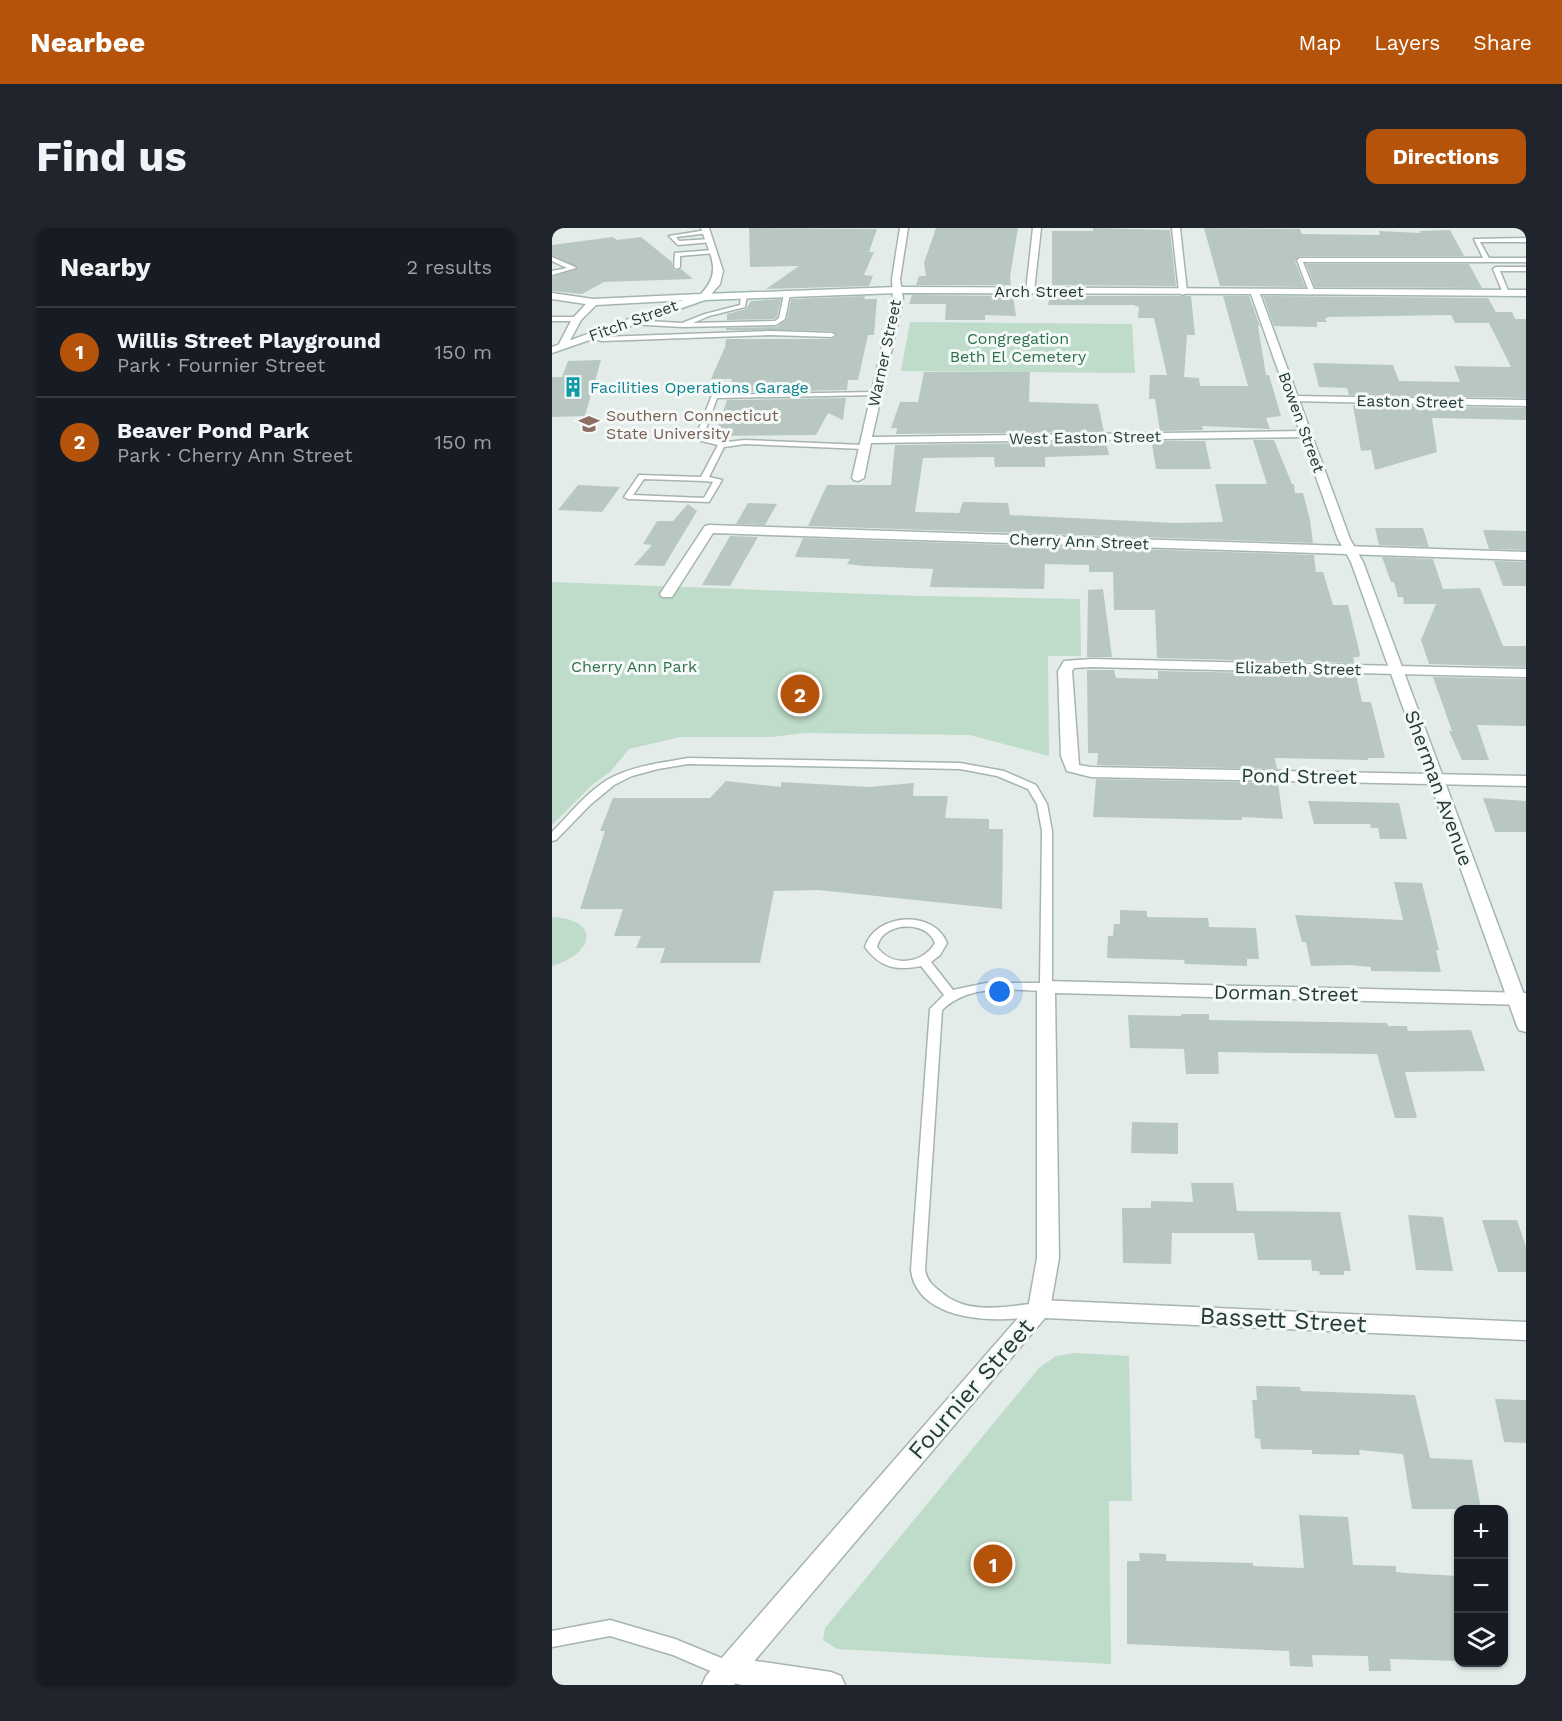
<!DOCTYPE html>
<meta charset="utf-8">
<style>
body{margin:0;font-family:"Work Sans",sans-serif;background:#20242c;color:#f1f3f6}
.controls{position:absolute;right:18px;bottom:18px;display:grid;overflow:hidden;border-radius:12px;box-shadow:0 2px 4px #0004}
.controls button{width:54px;height:54px;display:grid;place-items:center;padding:0;border:0;border-bottom:2px solid #363941;background:#171b24;color:#f1f3f6;font:30px sans-serif}
.you{position:absolute;left:448px;top:764px;width:21px;height:21px;margin:-15px;border:4px solid #fff;border-radius:50%;background:#1a73e8;box-shadow:0 0 0 9px #1a73e833}
.badge{display:grid;place-items:center;width:39px;height:39px;border-radius:50%;background:#b45309;color:#fff;font-size:20px;font-weight:700}
.pin{position:absolute;translate:-50% -50%;border:3px solid #fff;box-shadow:0 2px 6px #0006}
.list{margin:0;padding:0;list-style:none}
h2{display:flex;justify-content:space-between;align-items:center;height:78px;margin:0;padding:0 24px;font-size:26px}
h2 small{font-size:20px;font-weight:400;color:#9ea1a6}
.list li{display:grid;grid-template-columns:39px 1fr auto;gap:18px;align-items:center;box-sizing:border-box;height:90px;padding:0 24px;border-top:2px solid #363941}
.list b{display:block;font-size:22px;white-space:nowrap}
.list p{margin:0;font-size:20px;white-space:nowrap;color:#9ea1a6}
.list em{font-size:20px;font-style:normal;color:#9ea1a6}
.icon{flex:none;width:33px;height:33px;fill:none;stroke:currentColor;stroke-width:2;stroke-linecap:round;stroke-linejoin:round}
.map{position:relative;flex:none;width:974px;height:1457px;overflow:hidden;border-radius:12px}
header{display:flex;align-items:center;gap:36px;box-sizing:border-box;height:84px;padding:0 30px;background:#b45309;color:#fff}
header strong{font-size:28px}
nav{display:flex;gap:33px;margin-inline-start:auto;font-size:21px}
.intro{display:flex;align-items:center;justify-content:space-between;box-sizing:border-box;height:144px;padding:0 36px}
h1{margin:0;font-size:42px}
.button{padding:15px 27px;border-radius:12px;background:#b45309;color:#fff;font-size:21px;font-weight:700}
main{display:flex;gap:36px;padding:0 36px}
aside{flex:1;background:#171b24;border-radius:12px;box-shadow:0 2px 4px #0004}
.map>svg:first-child{display:block}
.green{fill:#bedcc9}
.building{fill:#b9c7c3}
.lines{fill:none;stroke-linecap:round;stroke-linejoin:round}
.service-casing{stroke:#a6b4b1;stroke-width:3}
.minor-casing{stroke:#a6b4b1;stroke-width:3}
.tertiary-casing{stroke:#a6b4b1;stroke-width:3}
.secondary-casing{stroke:#a2b7b2;stroke-width:3}
.service{fill:#fff;fill-rule:evenodd}
.minor{fill:#fff;fill-rule:evenodd}
.tertiary{fill:#fff;fill-rule:evenodd}
.secondary{fill:#fff;fill-rule:evenodd}
.labels{text-anchor:middle;stroke-width:6;stroke-linejoin:round;paint-order:stroke}
.far-street-label{font-size:16px;fill:#243c39;stroke:#f4f9f7}
.far-park-label{font-size:16px;fill:#307151;stroke:#f4f9f7}
.far-culture-label{font-size:16px;fill:#0d838f;stroke:#f4f9f7;text-anchor:start}
.far-education-label{font-size:16px;fill:#785e54;stroke:#f4f9f7;text-anchor:start}
.street-label{font-size:20px;fill:#243c39;stroke:#f4f9f7}
.near-street-label{font-size:24px;fill:#243c39;stroke:#f4f9f7}
</style>
<header>
<strong>Nearbee</strong>
<nav><a>Map</a><a>Layers</a><a>Share</a></nav>
</header>
<div class="intro"><h1>Find us</h1><a class="button">Directions</a></div>
<main>
<aside>
<h2>Nearby<small>2 results</small></h2>
<ul class="list">
<li><span class="badge">1</span><div><b>Willis Street Playground</b><p>Park · Fournier Street</p></div><em>150 m</em></li>
<li><span class="badge">2</span><div><b>Beaver Pond Park</b><p>Park · Cherry Ann Street</p></div><em>150 m</em></li>
</ul>
</aside>
<div class="map">
<svg width="974" height="1457" viewBox="0 0 974 1457">
<rect width="100%" height="100%" fill="#e3ece9"/>
<path class="green" d="M358 94 580 96 583 145 349 143Z
M0 354 369 368 528 371 529 428H496L497 528 418 507 252 505 220 509H128L77 521 59 543 40 557 0 597Z
M0 689C51 692 41 726 0 738Z
M523 1125 577 1128 580 1273H557L559 1436 285 1421 271 1412 273 1400 487 1140 504 1128Z"/>
<path class="building" d="M197 0 325 1 317 24H322L312 47 321 48 317 58 214 61 247 38 198 39Z
M384 0H466L458 49 459 57H364L367 48H374L372 35Z
M541 0 618 2 624 58 500 57V3H541Z
M652 0 748 1 750 6 828 7 827 3 869 5 867 3 898 2 912 28H748L743 33 753 59 668 58Z
M61 9 65 12 89 9 120 34 121 41 124 43 129 41 141 51 52 54 30 66 0 63V49L26 40 0 27V17Z
M754 36H917L930 60 763 59Z
M360 67 461 68 464 88 433 87V92H393L394 76H357Z
M313 68 312 71H325L322 107H316L306 152H296L295 162 177 164 180 151H159L173 119 174 111H280L285 108 280 103 174 102V100L225 99 235 91 239 71Z
M498 68H639L643 107H635L632 149 647 150 648 158H696L671 68H697L708 98H706L714 147H717L729 188 714 190 718 201 650 198 651 202 608 203 603 171H597L598 147H615L602 90H586L587 79 581 77H496Z
M711 68 936 70 944 84H960L963 91H974V170L797 167 795 160 767 159 761 135 841 137 847 153 908 154 902 138 959 139 937 95H903L899 87 776 89 773 91 775 94H765V99L722 98Z
M229 71 225 89 222 91 175 92V86L194 81 199 73Z
M49 132 33 188 0 189V149H10L16 133Z
M372 144H478L477 174 546 176 552 204 344 206 345 200H339L348 174H366Z
M294 170 291 192 276 185 264 207 163 208 175 172Z
M801 177 974 180V192L880 190 885 224 823 242 819 222 809 223Z
M701 212H722L740 256H742L743 265H751L758 292 761 315 256 298 275 257H339L343 217 554 214 557 227 493 229V239H443L442 229 371 230 363 284 407 285 411 274 456 275 458 287 622 295 671 294 663 256H715Z
M609 213H653L659 241H604L600 216H610Z
M26 257 68 259 50 284 6 282Z
M196 275 225 276 213 297 184 296Z
M136 276 145 283 112 338 82 337 100 317 91 316 105 293H121Z
M823 300H871L877 319 827 317Z
M931 302 974 303V322L937 321Z
M178 308 206 309 178 358 150 357Z
M251 310 762 327 764 344H771L781 377H796L808 426 807 429H801L802 435 605 430 603 382H562L561 344H537V337L493 336 492 361 378 359 381 341 312 338 295 336 298 331 243 329Z
M830 329 881 331 891 361 928 360 951 418H974V439L877 436 869 412 884 376H852L851 369H846L842 354H839Z
M942 333 974 334V358H951Z
M551 361 560 429H535L536 362Z
M535 442H562L564 450 606 451V443L804 447 810 474H819L833 530H816V532L723 530 725 541 545 537 546 525H536Z
M881 449 974 451V498L925 497 937 532H910L897 503H900Z
M544 551 726 555 731 591 690 589V592H675L541 589Z
M174 553 229 559V554L317 559 362 555 361 568H396L393 590 437 591V601H451L450 681 266 662 222 663 208 735H108L113 720H84L89 708H62L71 681H28L53 603H48L61 570H158Z
M931 570 974 573V604H943Z
M756 573 847 575 855 611H828L826 600H819L818 596H762Z
M842 654 870 655 887 722H884L889 744 819 743V739L798 737 759 738 754 714H750L743 687 851 692Z
M568 682 595 683V689L656 690 657 699 704 700 707 731H695V738L633 736 632 732 555 730 556 708H561L562 696H568Z
M629 786H657V792L835 795 836 798H855L856 803 919 802 933 843 853 844 865 890H843L825 826 666 824 667 846H634L632 821 578 820 576 787 629 788Z
M580 894 626 895V926L579 925Z
M639 955H681L685 983 788 984 799 1043H792V1047H768L767 1043H760L759 1032H706L702 1005H620L619 1036 571 1035 570 980H599V973L641 974Z
M856 987 891 989 901 1043 864 1042Z
M930 992H965L974 1019V1044H946Z
M704 1158 748 1159 749 1163 863 1167 878 1230 920 1232 929 1281H860L851 1226 807 1222 808 1227 760 1226V1222L709 1221 708 1211 703 1210 700 1172H705Z
M943 1171 974 1172V1215L952 1214Z
M747 1287 796 1289 801 1337 844 1338V1344L854 1345 906 1348V1433L838 1431 839 1443H817L816 1428 760 1427 761 1439 738 1438 737 1423 575 1416V1333H588L587 1325 614 1326V1333L701 1335V1338L752 1340Z"/>
<g class="lines">
<g class="service-casing">
<path id="service" d="M155 2 157 5 124 9 127 13 158 11 160 14 126 17 117 8Z
M974 10V14H928L937 30H974V34H751L763 64 760 66 757 64 745 32 748 30H931L922 11Z
M161 22 163 25 128 28V39L125 41 122 39 123 25Z
M0 29 23 39 24 40 0 47V43L15 40 0 33Z
M944 39H974V43H948L957 65 954 67 951 65 941 41Z
M235 64 238 66 233 91 224 97 131 99 76 96 73 94 76 92 130 95 153 86 188 77 189 67 192 65 195 67 193 79 157 88 141 95 223 93 227 90 232 66Z
M0 89H25L28 91 25 93H0Z
M219 103 280 105 283 107 280 109 219 107 50 113 31 109 34 107 50 109Z
M323 164 325 165V167L165 170 151 209 175 214 193 212 311 217 315 219 311 221 193 216 172 219 157 249 170 252 157 274 76 271 72 269 87 247 149 249 166 217 133 209 137 207 144 208 160 167ZM92 251 152 253 161 254 152 270 81 267Z
M136 530 408 535 452 543 484 557 495 576 500 603V759L494 763C459 762 418 755 390 782L373 1042C375 1053 381 1058 389 1064 416 1088 454 1078 487 1075L492 1077 495 1081 492 1085C454 1097 365 1096 359 1042L378 781 392 767 369 738C345 743 328 740 313 719 323 685 382 681 395 715L388 727 379 734 401 762 434 755H488L490 603 485 576 476 561 445 548 408 541 136 536 106 541 80 548 62 557 39 576 4 612 0 613V604C18 586 33 566 55 552 79 538 109 535 136 530ZM348 699C362 697 378 701 383 715 371 736 340 740 325 719 328 707 336 702 348 699Z
M58 1392 123 1411 184 1436 186 1442 184 1448 177 1451 121 1427 58 1408 0 1419V1403Z"/>
</g>
<g class="minor-casing">
<path id="minor" d="M348 0H356L348 51 351 71 320 209 753 203 758 206 753 209 319 215 312 250 306 253 302 252 300 250 341 71 340 51Z
M481 0H489L482 63 478 66 474 63Z
M620 0H628L635 64 631 67 627 64Z
M742 168 974 172V178L738 173 737 171Z
M157 297 974 324V332L161 305 120 369H110L108 366 153 298Z
M540 431 974 441V449L540 439 522 440 520 443 527 537 539 539 974 548V558L539 549 515 543 509 528 506 443 512 433Z
M494 753 974 765V777L503 765 507 1030 498 1081 495 1087 487 1090 479 1087 476 1081 485 1030V759L487 755Z
M177 1429 279 1444 289 1448 293 1457H190L167 1451 163 1442 167 1433Z"/>
</g>
<g class="tertiary-casing">
<path id="tertiary" d="M149 0H157L171 43 168 56 155 71 44 77 29 92 14 120H8L6 118 20 91 34 76 0 71V65L41 71 149 66C171 43 158 28 149 0Z
M487 1072 974 1094V1112L493 1090 182 1457H150L154 1448 479 1075Z"/>
</g>
<g class="secondary-casing">
<path id="secondary" d="M345 59 974 62V68L708 66 798 311 811 334 974 772V804L967 802 965 798 799 334 786 311 699 66 345 65 153 72 0 125V119L115 77 152 66Z"/>
</g>
<use href="#service" class="service"/>
<use href="#minor" class="minor"/>
<use href="#tertiary" class="tertiary"/>
<use href="#secondary" class="secondary"/>
</g>
<defs>
<g id="building-bare" transform="scale(1.62)"><path d="M-4-6H4V6H1V3H-1V6H-4ZM-2.5-4.3h1.7v1.8h-1.7ZM.8-4.3h1.7v1.8H.8ZM-2.5-1h1.7V.8h-1.7ZM.8-1h1.7V.8H.8Z" fill="#0f9aa8" stroke="#f4f9f7" stroke-width="2.5" paint-order="stroke"/></g>
<g id="university-bare" transform="scale(1.62)"><path d="M0-5L7-2L0 1L-7-2ZM-4 1L0 2.5L4 1V4Q0 6-4 4Z" fill="#8d6e63" stroke="#f4f9f7" stroke-width="2.5" paint-order="stroke"/></g>
</defs>
<g fill-rule="evenodd">
<use href="#building-bare" x="21" y="159"/>
<use href="#university-bare" x="37" y="196"/>
</g>
<g class="labels">
<g class="far-street-label">
<text x="487" y="69">Arch Street</text>
<text transform="translate(81 92) rotate(-20)" y="6">Fitch Street</text>
<text transform="translate(332 125) rotate(-78)" y="6">Warner Street</text>
<text transform="translate(858 173) rotate(1)" y="6">Easton Street</text>
<text transform="translate(750 194) rotate(70)" y="6">Bowen Street</text>
<text transform="translate(533 209) rotate(-1)" y="6">West Easton Street</text>
<text transform="translate(527 313) rotate(2)" y="6">Cherry Ann Street</text>
<text transform="translate(746 440) rotate(1)" y="6">Elizabeth Street</text>
</g>
<g class="far-park-label">
<text x="466" y="116">Congregation<tspan x="466" dy="18">Beth El Cemetery</tspan></text>
<text x="82" y="444">Cherry Ann Park</text>
</g>
<g class="far-culture-label">
<text x="38" y="165">Facilities Operations Garage</text>
</g>
<g class="far-education-label">
<text x="54" y="193">Southern Connecticut<tspan x="54" dy="18">State University</tspan></text>
</g>
<g class="street-label">
<text transform="translate(747 548) rotate(1)" y="7">Pond Street</text>
<text transform="translate(887 560) rotate(70)" y="7">Sherman Avenue</text>
<text transform="translate(734 765) rotate(1)" y="7">Dorman Street</text>
</g>
<g class="near-street-label">
<text transform="translate(731 1092) rotate(3)" y="8">Bassett Street</text>
<text transform="translate(419 1161) rotate(-49)" y="8">Fournier Street</text>
</g>
</g>
</svg>
<div class="controls">
<button>+</button>
<button>−</button>
<button><svg class="icon" aria-label="layers" viewBox="0 0 24 24"><path d="M12 4l9 5-9 5-9-5zM3 14l9 5 9-5"/></svg></button>
</div>
<div class="you"></div>
<div class="pin badge" style="left:441px;top:1336px">1</div>
<div class="pin badge" style="left:248px;top:466px">2</div>
</div>
</main>
